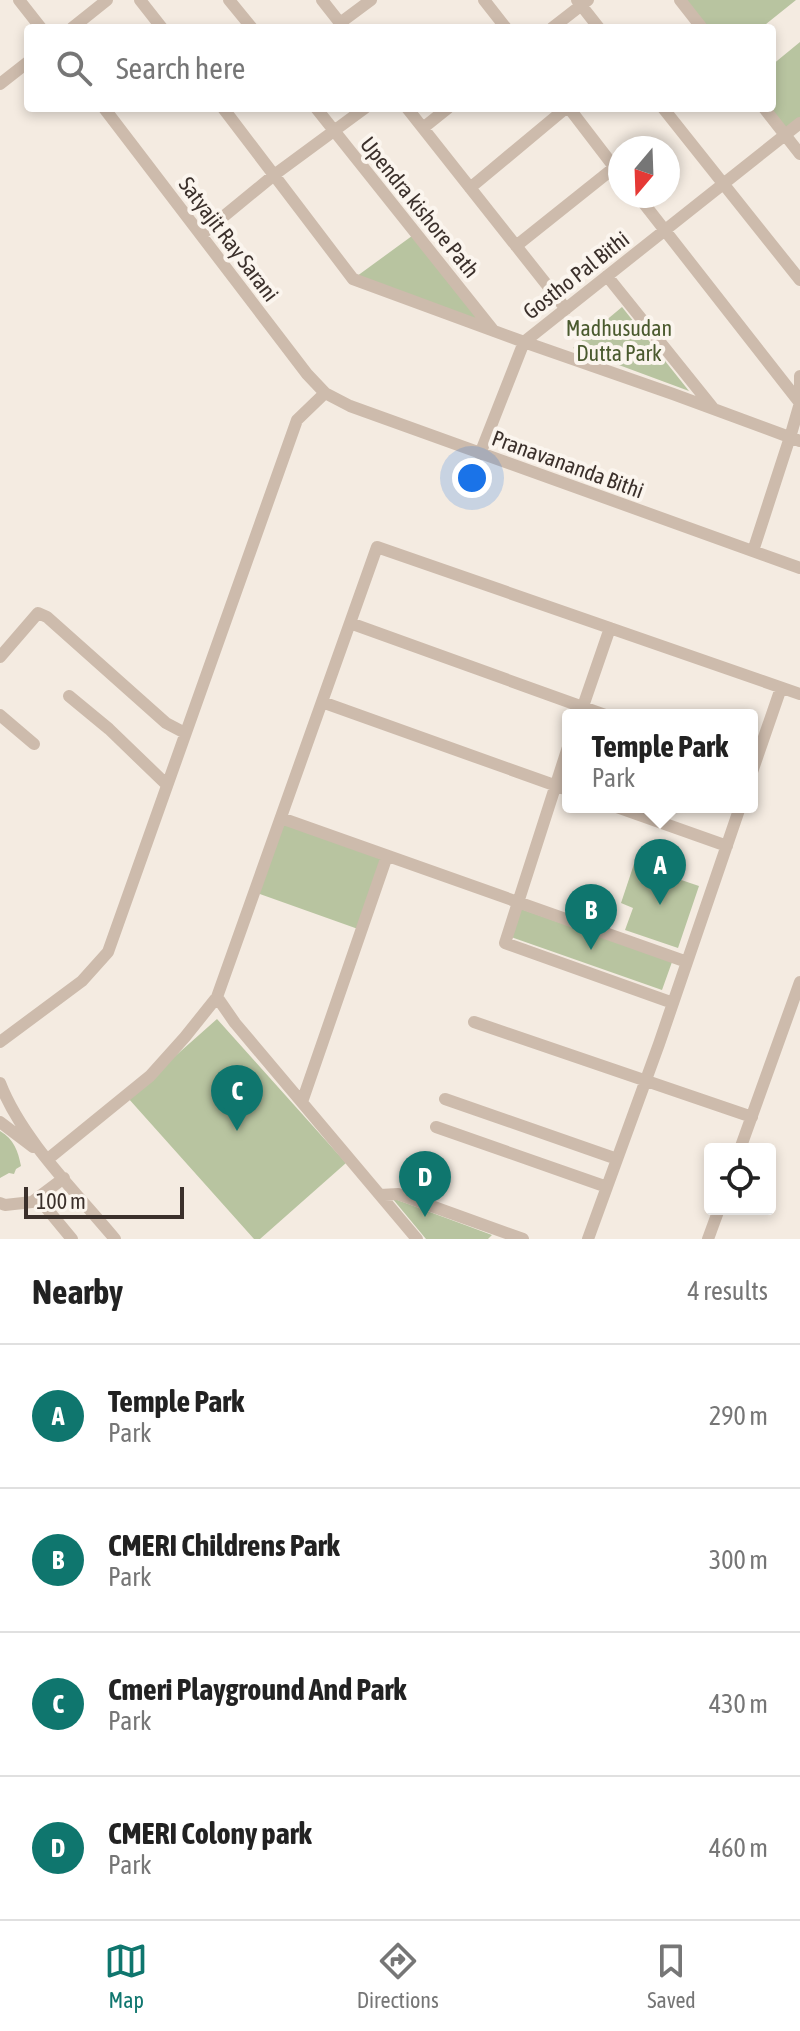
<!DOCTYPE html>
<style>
body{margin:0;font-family:"Asap Condensed",sans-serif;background:#f2f2f2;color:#222}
.controls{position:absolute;right:24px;bottom:24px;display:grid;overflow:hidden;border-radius:8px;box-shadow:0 4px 12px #0003}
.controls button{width:72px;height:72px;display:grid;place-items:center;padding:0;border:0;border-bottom:2px solid #e0e0e0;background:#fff;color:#222;font:40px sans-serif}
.compass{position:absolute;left:608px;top:136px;width:72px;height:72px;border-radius:50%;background:#fff;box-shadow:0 4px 12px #0003;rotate:199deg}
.scale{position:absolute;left:24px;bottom:20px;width:160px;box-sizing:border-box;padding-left:8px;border:4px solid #3b302b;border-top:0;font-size:22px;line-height:28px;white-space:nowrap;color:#3b302b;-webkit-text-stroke:6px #fbf5ee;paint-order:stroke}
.you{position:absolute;left:472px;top:478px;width:28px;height:28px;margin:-20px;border:6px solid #fff;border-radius:50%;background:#1a73e8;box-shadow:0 0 0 12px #1a73e833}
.badge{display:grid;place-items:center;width:52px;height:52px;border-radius:50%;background:#0f766e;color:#fff;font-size:26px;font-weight:700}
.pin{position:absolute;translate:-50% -66px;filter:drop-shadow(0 2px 4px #0008)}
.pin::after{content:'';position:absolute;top:42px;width:28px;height:24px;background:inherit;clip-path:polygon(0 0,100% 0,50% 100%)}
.popup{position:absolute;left:562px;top:709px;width:196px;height:104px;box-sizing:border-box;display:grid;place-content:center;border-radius:8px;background:#fff;filter:drop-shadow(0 2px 6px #0005);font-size:26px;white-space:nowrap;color:#767676}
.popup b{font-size:30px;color:#222}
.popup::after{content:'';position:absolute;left:50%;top:100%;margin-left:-16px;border:16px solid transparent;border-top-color:#fff}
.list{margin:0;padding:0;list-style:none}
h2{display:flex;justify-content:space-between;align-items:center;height:104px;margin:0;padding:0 32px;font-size:34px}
h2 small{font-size:26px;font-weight:400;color:#767676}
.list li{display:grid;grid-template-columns:52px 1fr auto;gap:24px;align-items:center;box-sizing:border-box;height:144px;padding:0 32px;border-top:2px solid #e0e0e0}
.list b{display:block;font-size:30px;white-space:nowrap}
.list p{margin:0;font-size:26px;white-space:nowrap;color:#767676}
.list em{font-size:26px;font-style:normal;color:#767676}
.icon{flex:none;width:44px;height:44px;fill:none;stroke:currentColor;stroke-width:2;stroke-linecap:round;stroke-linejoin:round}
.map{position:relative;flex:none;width:800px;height:1239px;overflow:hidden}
.search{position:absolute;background:#fff;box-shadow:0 4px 12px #0003;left:24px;right:24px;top:24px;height:88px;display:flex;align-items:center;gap:20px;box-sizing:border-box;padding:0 28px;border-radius:8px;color:#767676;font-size:30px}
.sheet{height:680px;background:#fff}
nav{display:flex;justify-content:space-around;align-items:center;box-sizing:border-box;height:112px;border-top:2px solid #e0e0e0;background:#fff;font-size:22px;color:#767676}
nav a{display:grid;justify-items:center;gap:4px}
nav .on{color:#0f766e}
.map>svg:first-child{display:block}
.green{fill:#b8c4a0}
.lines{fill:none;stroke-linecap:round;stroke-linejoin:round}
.minor{stroke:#cdbbac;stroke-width:12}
.labels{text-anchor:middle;stroke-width:8;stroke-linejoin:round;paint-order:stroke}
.street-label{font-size:22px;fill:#3b302b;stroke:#fbf5ee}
.park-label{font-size:22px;fill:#4a5a2e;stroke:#fbf5ee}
</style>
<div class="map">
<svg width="800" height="1239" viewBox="0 0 800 1239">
<rect width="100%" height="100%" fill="#f4ebe1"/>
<path class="green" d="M681 0H796L761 28H703Z
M800 42V121L786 132 767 108H772V65Z
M416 233 485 325 353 279Z
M622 307 689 391 573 348Z
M281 818 387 856 358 929 257 893Z
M634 864 699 886 678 948 625 930 633 908 621 903Z
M521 909 672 962 662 990 511 937Z
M217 1019 346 1163 260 1239H254L128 1098Z
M0 1131C14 1139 18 1151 21 1166L16 1169 14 1174 9 1173 0 1178Z
M392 1198 492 1235 488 1239H426Z"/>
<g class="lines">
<path class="minor" d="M19 0 41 28
M140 0 162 28
M229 0 252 28
M322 0 344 28
M484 0 506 28
M577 0 599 28
M680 0 702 28
M340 23 371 0
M72 28 107 0
M552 28 588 0
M0 84 28 62
M104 108 307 374 325 393 350 406 800 568
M223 108 353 279 524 342 673 394 800 441
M316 108 493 330
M407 108 566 309
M569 108 618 172
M663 108 800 280
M764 108 800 154
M423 128 448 108
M470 188 566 108
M638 196 800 403
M201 235 274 175 365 108
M516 246 615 167
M607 276 713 408
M480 454 524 342 800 123
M753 551 791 434 800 403V376
M350 623 605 715
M0 657 38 613 47 617 166 723 185 733
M69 696 109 729 167 785
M322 702 568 790
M0 715 34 744
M580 715 610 628
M568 747 505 943 673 1003
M752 772 781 688
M617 807 727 846
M281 818 687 962
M217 997 235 1023 417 1239
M474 1022 752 1117
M0 1042 82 981 108 952 297 420 325 393
M0 1083C22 1140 76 1192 115 1239
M445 1099 617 1159
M302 1102 387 856
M0 1122 33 1147
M436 1127 607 1187
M740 1149 800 982
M48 1159 150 1076 185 1037 217 997 377 547 800 694
M380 1195 398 1194 523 1239
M38 1198 72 1239
M0 1203 5 1205 32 1202 64 1178
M588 1239 659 1044 740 807
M708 1239 719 1209"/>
</g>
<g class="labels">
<g class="street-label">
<text transform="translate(420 207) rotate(51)" y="8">Upendra kishore Path</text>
<text transform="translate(229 239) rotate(53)" y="8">Satyajit Ray Sarani</text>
<text transform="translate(576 275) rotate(-38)" y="8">Gostho Pal Bithi</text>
<text transform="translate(568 464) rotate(20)" y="8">Pranavananda Bithi</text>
</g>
<g class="park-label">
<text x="619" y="336">Madhusudan<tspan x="619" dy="25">Dutta Park</tspan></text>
</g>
</g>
</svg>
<div class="controls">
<button><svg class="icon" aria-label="locate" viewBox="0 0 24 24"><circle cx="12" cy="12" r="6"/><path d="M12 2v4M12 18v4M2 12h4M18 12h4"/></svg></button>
</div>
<svg class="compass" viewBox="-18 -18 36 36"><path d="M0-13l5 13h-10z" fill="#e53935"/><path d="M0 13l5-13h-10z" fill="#767676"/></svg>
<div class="scale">100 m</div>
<div class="you"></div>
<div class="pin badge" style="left:660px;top:905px">A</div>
<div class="popup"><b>Temple Park</b>Park</div>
<div class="pin badge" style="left:591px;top:950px">B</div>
<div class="pin badge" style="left:237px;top:1131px">C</div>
<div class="pin badge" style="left:425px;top:1217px">D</div>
<div class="search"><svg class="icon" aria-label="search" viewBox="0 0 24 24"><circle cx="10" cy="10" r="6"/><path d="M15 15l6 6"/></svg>Search here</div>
</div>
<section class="sheet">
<h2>Nearby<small>4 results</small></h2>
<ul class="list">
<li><span class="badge">A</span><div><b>Temple Park</b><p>Park</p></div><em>290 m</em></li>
<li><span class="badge">B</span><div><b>CMERI Childrens Park</b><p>Park</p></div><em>300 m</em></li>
<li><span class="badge">C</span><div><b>Cmeri Playground And Park</b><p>Park</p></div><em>430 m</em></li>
<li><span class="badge">D</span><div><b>CMERI Colony park</b><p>Park</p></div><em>460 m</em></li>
</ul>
</section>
<nav>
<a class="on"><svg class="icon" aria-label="map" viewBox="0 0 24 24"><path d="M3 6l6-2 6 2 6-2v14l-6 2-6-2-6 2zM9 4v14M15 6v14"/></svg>Map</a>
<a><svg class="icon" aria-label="directions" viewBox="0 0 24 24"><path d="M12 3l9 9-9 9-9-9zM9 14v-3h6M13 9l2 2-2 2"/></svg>Directions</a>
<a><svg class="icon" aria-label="saved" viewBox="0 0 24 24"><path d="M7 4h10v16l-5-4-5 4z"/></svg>Saved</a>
</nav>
